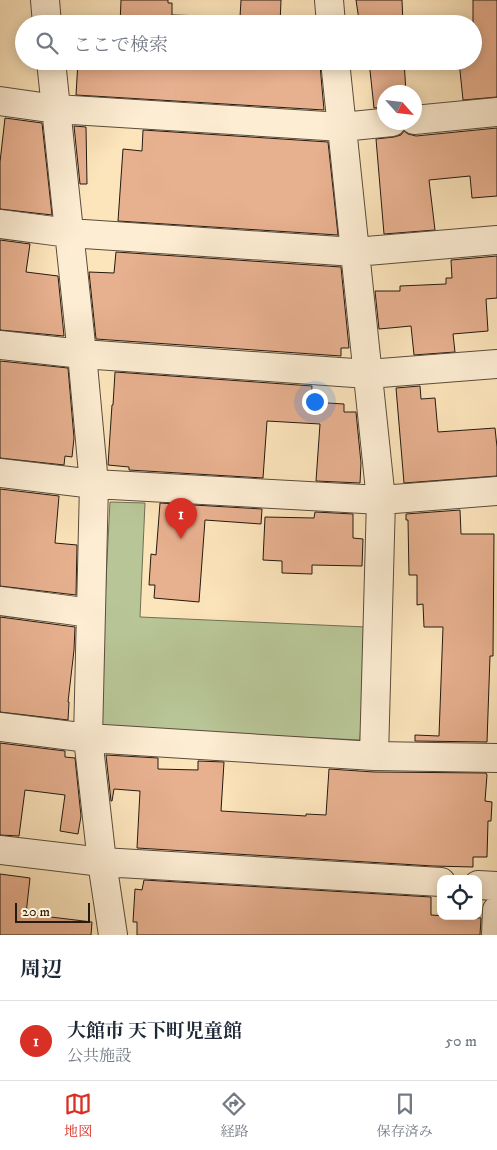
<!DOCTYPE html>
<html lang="ja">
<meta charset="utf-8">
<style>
body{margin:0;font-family:"IM FELL DW Pica","Noto Serif JP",serif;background:#f6f6f7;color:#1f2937}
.controls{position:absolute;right:15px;bottom:15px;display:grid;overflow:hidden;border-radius:10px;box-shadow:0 2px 12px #0003}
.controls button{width:45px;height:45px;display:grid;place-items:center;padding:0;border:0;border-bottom:1px solid #e0e1e3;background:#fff;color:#1f2937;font:25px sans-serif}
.compass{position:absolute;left:377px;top:85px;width:45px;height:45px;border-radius:50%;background:#fff;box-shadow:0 2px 12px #0003;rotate:117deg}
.scale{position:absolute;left:15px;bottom:12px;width:75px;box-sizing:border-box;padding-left:5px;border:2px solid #241a10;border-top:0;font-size:14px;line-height:18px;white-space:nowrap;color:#241a10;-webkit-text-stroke:4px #fdedd3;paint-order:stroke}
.you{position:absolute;left:314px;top:401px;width:18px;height:18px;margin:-12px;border:4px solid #fff;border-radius:50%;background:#1a73e8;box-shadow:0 0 0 8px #1a73e833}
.badge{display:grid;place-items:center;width:32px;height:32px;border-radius:50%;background:#d93025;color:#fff;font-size:16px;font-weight:700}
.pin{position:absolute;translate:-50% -41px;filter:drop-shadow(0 1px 2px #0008)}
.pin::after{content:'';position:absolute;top:26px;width:18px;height:15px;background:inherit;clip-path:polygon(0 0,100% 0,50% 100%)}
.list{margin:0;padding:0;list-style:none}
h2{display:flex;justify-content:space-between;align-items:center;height:65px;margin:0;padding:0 20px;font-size:21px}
h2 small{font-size:16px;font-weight:400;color:#747a83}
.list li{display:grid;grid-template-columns:32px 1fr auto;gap:15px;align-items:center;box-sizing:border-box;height:80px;padding:0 20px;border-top:1px solid #e0e1e3}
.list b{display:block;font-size:19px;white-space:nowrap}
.list p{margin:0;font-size:16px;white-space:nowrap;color:#747a83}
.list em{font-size:16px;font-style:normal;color:#747a83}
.icon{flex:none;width:28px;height:28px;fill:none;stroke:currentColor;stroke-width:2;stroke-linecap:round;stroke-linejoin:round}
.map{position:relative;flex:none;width:497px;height:935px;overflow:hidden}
.search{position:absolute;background:#fff;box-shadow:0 2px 12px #0003;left:15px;right:15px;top:15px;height:55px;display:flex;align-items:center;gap:12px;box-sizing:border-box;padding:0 18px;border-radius:28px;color:#747a83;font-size:19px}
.sheet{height:145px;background:#fff}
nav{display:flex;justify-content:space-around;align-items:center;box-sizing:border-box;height:70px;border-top:1px solid #e0e1e3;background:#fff;font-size:14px;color:#747a83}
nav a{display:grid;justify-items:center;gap:2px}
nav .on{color:#d93025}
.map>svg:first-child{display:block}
.green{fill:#b8c596;stroke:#6e7053}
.building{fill:#e7b08f;stroke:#241a10}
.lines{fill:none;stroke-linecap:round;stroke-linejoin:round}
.minor-casing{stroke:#5a4c3b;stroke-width:30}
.minor{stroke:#fdedd3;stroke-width:28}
</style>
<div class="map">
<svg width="497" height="935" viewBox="0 0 497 935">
<rect width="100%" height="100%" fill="#fce4bb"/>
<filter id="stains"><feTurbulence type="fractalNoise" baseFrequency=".004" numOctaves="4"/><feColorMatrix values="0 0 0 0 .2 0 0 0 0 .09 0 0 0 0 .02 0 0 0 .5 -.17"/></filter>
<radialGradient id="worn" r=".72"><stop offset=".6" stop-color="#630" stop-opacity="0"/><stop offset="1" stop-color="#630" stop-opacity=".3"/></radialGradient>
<path class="green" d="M110 502 145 503 140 617 366 627 360 740 102 728 99 718Z"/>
<path class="building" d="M121 0H168V3H172V15L240 17 241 0H281L280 24H120Z
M356 0H402L403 24H367V20H359Z
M473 0H497V97L463 100 459 61H473Z
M78 61H284V64L304 66 320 65 324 110 76 95Z
M369 61H404L406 92H384V107L374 108Z
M5 118 42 123 52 215 0 209V162Z
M74 126 86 127 87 184H80Z
M497 128V196L472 198 470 176 429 180 435 230 384 234 376 139 394 137 401 135 404 131 408 134 416 136Z
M143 130 328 142 338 235 118 221 123 149 142 151Z
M0 240 30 244 26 272 58 276 64 336 0 330Z
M116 252 341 267 349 348H341V356L96 339 89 272 114 273Z
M497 256V298L486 299 488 331 453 334 455 352 414 355 411 326 379 329 375 291H400V286L446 284V278H452L451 260Z
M0 361 68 368 74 438 72 457 65 456 64 465 0 458Z
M115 372 312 386 311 402 344 404V412H356L361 463 360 483 316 481 320 424 267 421 263 478 129 470V467L108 465 112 405H113Z
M420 386 421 399 435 398 438 432 495 428 497 447V476L404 483 396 388Z
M0 489 59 496 55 543 77 545 76 595 0 586Z
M160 503 262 509 261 524 205 520 199 602 154 598 155 585H149L151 554 156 555Z
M460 510 461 534H494L493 656H490L487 742 415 741V735L439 736 443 627H424L423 604 417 605V575H409L408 520H406V514Z
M315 512 353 514V538L363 539 362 566 312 565V574L282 573V561L263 560 265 517 314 518Z
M0 617 75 627 74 650 68 702H69L68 720 0 712Z
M0 743 65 751V757L75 758 81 816 78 834 60 831 65 795 25 790 19 836 0 835Z
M106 755 158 758V769L198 770V761L224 762 221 811 306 816V814L326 815 329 769 374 772 486 773 487 775 485 801 492 802 491 821H488L487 857H473V867L433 866 137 848 140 791 114 789 112 801H111Z
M0 874 30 878 26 914 92 922 91 935H0Z
M144 880 431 897V915L481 918 480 935H137V922H133L135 889 142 890Z"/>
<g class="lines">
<g class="minor-casing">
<path id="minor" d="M45 0 47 24
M329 0 331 24
M51 61 82 354 94 484 88 738 102 862 113 935
M335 61 381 500 374 756
M0 101 56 109 342 127 392 122
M414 120 497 112
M0 224 69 233 355 252 497 240
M0 345 82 354 368 374 497 364
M0 473 94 484 381 500 497 491
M0 601 91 613
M0 727 88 738 374 756 497 758
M0 850 102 862 441 882
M478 885 497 886
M496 935 497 910"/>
</g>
<use href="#minor" class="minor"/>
</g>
<rect width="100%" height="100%" filter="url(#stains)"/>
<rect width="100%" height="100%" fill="url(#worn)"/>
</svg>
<div class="controls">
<button><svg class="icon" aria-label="locate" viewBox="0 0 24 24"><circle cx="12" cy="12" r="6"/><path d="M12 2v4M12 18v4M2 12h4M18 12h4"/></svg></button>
</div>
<svg class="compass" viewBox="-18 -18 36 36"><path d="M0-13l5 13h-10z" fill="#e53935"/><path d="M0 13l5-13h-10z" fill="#747a83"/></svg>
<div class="scale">20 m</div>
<div class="you"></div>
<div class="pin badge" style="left:181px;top:539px">1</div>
<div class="search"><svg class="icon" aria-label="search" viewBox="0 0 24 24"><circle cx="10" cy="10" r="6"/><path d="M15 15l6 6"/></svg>ここで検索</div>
</div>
<section class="sheet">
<h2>周辺<small></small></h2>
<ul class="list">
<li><span class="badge">1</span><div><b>大館市 天下町児童館</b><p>公共施設</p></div><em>50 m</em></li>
</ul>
</section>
<nav>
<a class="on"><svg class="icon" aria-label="map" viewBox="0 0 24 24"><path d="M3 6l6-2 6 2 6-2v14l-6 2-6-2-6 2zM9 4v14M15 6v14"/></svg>地図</a>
<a><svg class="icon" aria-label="directions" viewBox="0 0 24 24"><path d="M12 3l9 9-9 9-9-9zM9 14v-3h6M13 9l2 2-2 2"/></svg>経路</a>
<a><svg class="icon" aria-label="saved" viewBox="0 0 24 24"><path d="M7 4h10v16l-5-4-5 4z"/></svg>保存済み</a>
</nav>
